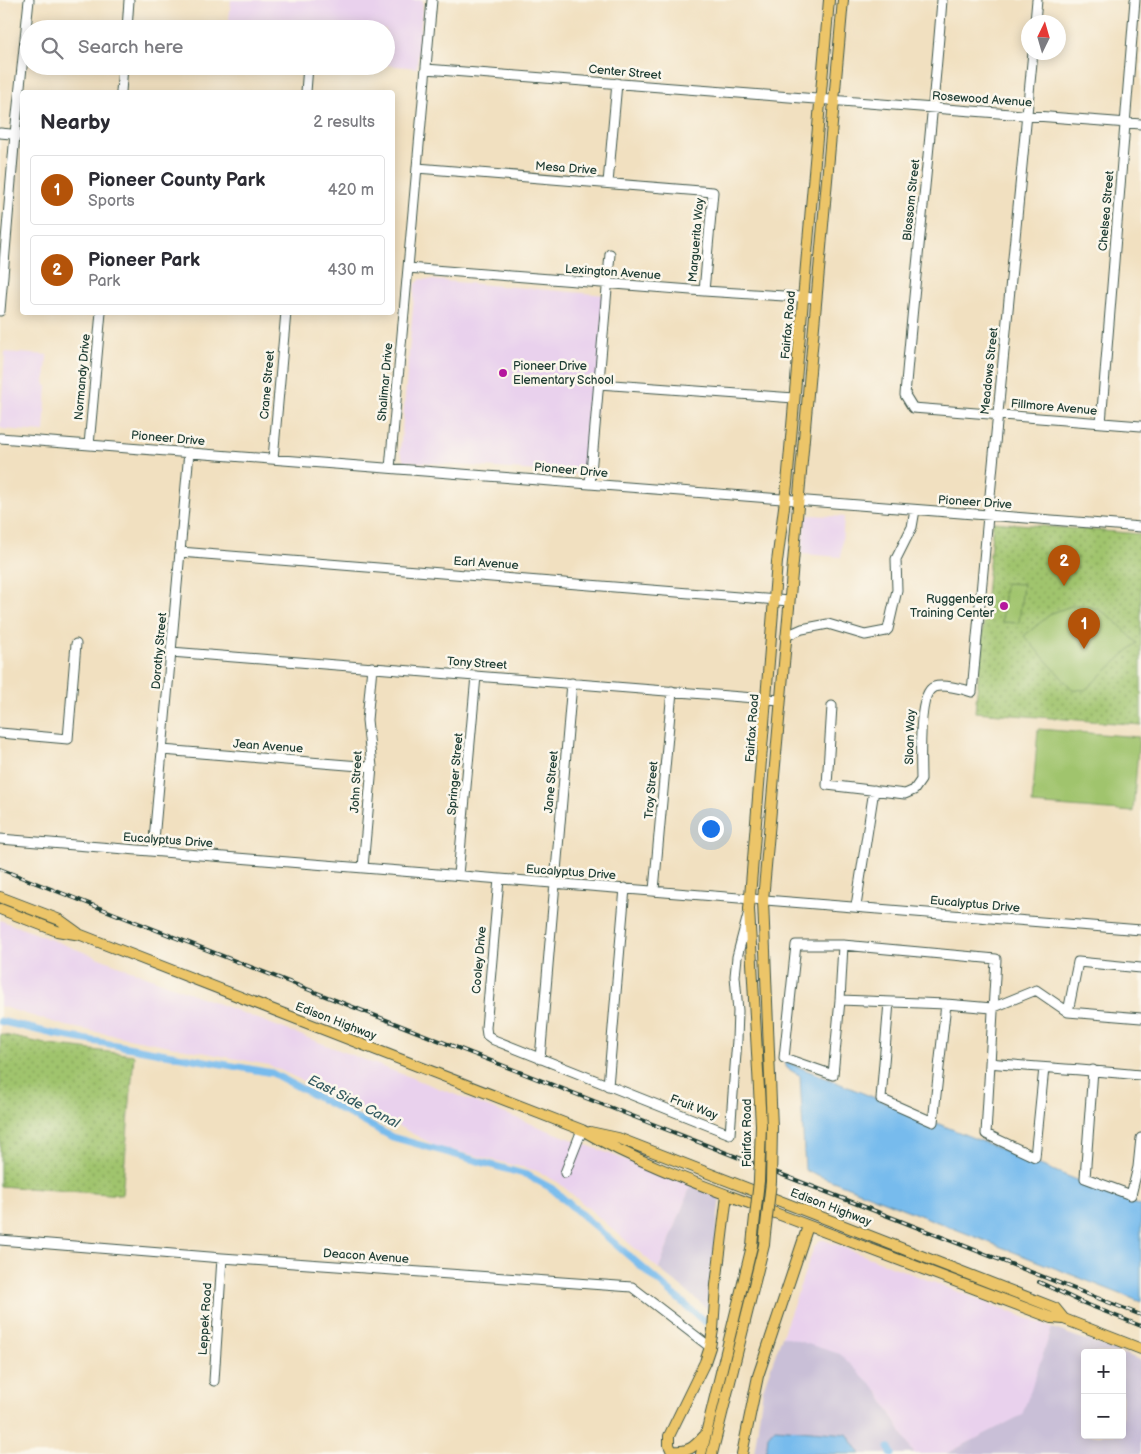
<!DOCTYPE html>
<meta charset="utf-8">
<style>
body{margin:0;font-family:"Balsamiq Sans",sans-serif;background:#f2f2f3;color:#2b2b33}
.controls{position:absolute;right:15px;bottom:15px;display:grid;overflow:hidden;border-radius:5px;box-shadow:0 2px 12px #0003}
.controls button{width:45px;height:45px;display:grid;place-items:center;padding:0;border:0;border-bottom:1px solid #e1e1e2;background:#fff;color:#2b2b33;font:25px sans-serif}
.compass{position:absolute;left:1021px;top:15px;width:45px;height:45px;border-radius:50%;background:#fff;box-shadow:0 2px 12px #0003;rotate:5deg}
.you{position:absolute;left:710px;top:828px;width:18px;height:18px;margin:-12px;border:4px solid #fff;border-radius:50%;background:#1a73e8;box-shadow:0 0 0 8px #1a73e833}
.badge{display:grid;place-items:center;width:32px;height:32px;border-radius:50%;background:#b45309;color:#fff;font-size:16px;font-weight:700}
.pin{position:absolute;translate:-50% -41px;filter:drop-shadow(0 1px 2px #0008)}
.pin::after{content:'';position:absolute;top:26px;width:18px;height:15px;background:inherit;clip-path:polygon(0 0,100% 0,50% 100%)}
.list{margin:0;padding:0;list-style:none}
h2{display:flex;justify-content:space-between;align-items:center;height:65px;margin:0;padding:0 20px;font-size:21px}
h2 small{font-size:16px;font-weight:400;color:#7c7c81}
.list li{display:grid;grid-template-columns:32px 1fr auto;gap:15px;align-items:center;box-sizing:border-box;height:70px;margin:0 10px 10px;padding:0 10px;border:1px solid #e1e1e2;border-radius:5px}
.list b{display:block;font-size:19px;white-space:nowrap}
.list p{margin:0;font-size:16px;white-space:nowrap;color:#7c7c81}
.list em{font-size:16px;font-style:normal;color:#7c7c81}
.icon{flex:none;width:28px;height:28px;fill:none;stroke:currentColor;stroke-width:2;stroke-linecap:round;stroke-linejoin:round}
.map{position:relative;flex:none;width:1141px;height:1454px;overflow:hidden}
.search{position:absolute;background:#fff;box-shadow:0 2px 12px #0003;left:20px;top:20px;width:375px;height:55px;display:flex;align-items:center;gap:12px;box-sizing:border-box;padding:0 18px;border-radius:28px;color:#7c7c81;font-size:19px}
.panel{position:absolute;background:#fff;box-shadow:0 2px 12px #0003;left:20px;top:90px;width:375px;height:225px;border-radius:5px}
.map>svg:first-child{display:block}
.built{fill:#e9d1ed}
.industrial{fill:#c9bfd7;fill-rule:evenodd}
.grass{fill:url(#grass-dots);stroke:#608050}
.garden{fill:#a0c46d;stroke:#608050}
.water{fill:#77bbed;stroke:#4b7c90}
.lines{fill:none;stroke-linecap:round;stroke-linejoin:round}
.canal{stroke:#77bbed;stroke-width:7}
.minor-casing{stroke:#3e5549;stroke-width:11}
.major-casing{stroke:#3e5549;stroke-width:12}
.minor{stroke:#fff;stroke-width:9}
.major{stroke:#ecc569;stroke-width:10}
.rail-casing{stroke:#1f3d34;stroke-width:4}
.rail{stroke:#fbf7ec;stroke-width:2;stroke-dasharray:5.5;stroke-linecap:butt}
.major-bridge-casing{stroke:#3e5549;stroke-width:12;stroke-linecap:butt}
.major-bridge{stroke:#ecc569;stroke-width:10}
.poi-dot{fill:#b5179e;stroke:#fbf7ec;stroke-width:2}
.labels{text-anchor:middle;stroke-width:5;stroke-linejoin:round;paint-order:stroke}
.street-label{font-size:12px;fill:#1f3d34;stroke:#fbf7ec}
.poi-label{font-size:12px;fill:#1f3d34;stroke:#fbf7ec;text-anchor:start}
.water-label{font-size:14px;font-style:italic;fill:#355c62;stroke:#fbf7ec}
</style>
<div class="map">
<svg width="1141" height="1454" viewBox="0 0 1141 1454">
<defs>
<pattern id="grass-dots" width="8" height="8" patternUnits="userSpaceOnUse" patternTransform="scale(1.25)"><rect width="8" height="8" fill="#a0c46d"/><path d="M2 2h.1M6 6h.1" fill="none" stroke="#82a05a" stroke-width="1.8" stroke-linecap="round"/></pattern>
</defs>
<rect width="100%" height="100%" fill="#fbf7ec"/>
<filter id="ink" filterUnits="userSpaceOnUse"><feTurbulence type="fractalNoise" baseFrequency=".02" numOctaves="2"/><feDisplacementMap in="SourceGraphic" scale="10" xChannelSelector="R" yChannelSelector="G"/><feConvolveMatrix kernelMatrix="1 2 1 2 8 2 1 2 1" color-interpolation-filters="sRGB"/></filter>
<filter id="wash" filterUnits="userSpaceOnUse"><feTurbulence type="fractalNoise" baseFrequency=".0096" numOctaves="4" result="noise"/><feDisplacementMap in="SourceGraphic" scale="20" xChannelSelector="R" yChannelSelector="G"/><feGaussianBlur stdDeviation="1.12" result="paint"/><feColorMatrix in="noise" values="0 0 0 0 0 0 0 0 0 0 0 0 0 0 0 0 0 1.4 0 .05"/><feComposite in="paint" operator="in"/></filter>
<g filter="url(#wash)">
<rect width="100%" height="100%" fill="#f1e0c0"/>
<path class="built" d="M231 0H423L417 68 386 65V29H228Z
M421 279 606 295 590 475 404 461 400 452 415 285Z
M5 352 47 355 45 386H47L44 432 3 429 0 427Z
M812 515 844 517 841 557 802 554 805 520 807 516Z
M0 920 691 1185 659 1269 559 1183 537 1171 436 1146 396 1125 269 1065 66 1026 0 1006Z
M820 1240H824L1052 1328 1023 1415 946 1454H914L877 1390 782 1336 814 1247Z"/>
<path class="industrial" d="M691 1185 720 1196 708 1309 659 1269Z
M1052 1328 1141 1360V1454H946L1022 1415ZM1085 1353H1122V1435H1085Z
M782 1336 840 1354 877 1390 914 1454H754L763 1389Z"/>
<path class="grass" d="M993 522 1141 534V725L975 712Z
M0 1034 50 1045 134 1055 122 1195 0 1186Z"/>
<path class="garden" d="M1005 583 1023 584 1019 623 1002 622Z
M1074 605C1105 605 1117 623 1137 643L1085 690 1072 689 1024 636 1052 613Z
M1038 729 1139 737 1133 812 1032 804Z"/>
<path class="water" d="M784 1061 1141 1206V1302L805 1170 800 1076 787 1068Z
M775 1428 847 1434 861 1454H766L768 1436Z"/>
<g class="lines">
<path class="canal" d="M0 1021 54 1034 272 1073 392 1137 527 1175 551 1188 705 1322
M889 1448 892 1454"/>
</g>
</g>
<g filter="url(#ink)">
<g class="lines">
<g class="minor-casing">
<path id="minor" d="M942 0C932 132 916 263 905 395L913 408 1141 426
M1035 22 1037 0
M127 29 129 0
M426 69 1141 124
M121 92 123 66
M306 92 308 66
M0 133 22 135
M417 168 713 192 704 291
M608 183 617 83
M408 268 704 291 816 298
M0 311 15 134 29 0
M599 384 794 398
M1101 423 1135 0
M0 438 1141 527
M89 445 101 312
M273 459 286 312
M390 468 432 0
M590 484 610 254
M180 552 789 601
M786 636 802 629 828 624 865 635 886 631 888 629 897 590 896 559 912 527 915 510
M171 652 780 700
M832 706 827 785 905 794 914 790 921 780C921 764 917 693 934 687 943 684 964 689 972 692L988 516 1033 52
M0 733 68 739 76 644
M162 750 372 767
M0 839 1141 930
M153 851 189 452
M363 867 372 767 367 720 372 667
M458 875 476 676
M499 879 486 1028 487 1035 494 1040 730 1134 737 1040 738 1011 735 976 737 957 748 915
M654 890 672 691
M856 906 874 790
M843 945 840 1000 833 1075 784 1058 796 945H843L996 959 986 1134 1035 1157 1044 1068
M840 1000 946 1004 992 1008 1036 990 1068 1012 1141 1018
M889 1002 881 1099 933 1122 946 1004
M1068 1012 1078 962 1141 968
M540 1059 572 683
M990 1063C1041 1068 1091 1070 1141 1075
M1093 1070 1085 1178 1131 1195 1138 1167 1141 1138
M608 1086 625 888
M565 1173 582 1130
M0 1240 222 1258 632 1287 710 1347
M214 1381 222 1258"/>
</g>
<g class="major-casing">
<path id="major" d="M0 897 60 920 78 933
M0 909 57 931 81 935 582 1130C638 1163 701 1185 762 1208 858 1245 955 1281 1052 1318L1064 1319 1141 1349
M761 1125 749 909 777 562 787 484 829 0
M772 1128 763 900 843 0
M590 1132 618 1138 1055 1308 1064 1319
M672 1451C688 1453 694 1447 704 1436
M673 1454 669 1445V1436L705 1362 710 1347 713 1330 716 1285 727 1195
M701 1454 752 1246 753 1235
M712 1454 764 1245 765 1234
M742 1454 758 1376 808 1226"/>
</g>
<use href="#minor" class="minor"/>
<use href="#major" class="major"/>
<g class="rail-casing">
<path id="rail" d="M0 869 1141 1315
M1039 1282 1081 1302 1141 1326"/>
</g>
<use href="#rail" class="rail"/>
<g class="major-bridge-casing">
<path id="major-bridge" d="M765 1234 771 1182 772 1128
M753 1235 759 1181 761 1125"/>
</g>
<use href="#major-bridge" class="major-bridge"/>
</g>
</g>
<g class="poi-dot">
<circle cx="503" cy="373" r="5"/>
<circle cx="1004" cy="606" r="5"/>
</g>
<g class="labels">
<g class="street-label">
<text transform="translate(625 72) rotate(5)" y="4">Center Street</text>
<text transform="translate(982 99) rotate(4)" y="4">Rosewood Avenue</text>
<text transform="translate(566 168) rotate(4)" y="4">Mesa Drive</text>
<text transform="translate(911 200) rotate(-84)" y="4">Blossom Street</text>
<text transform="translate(1106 211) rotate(-85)" y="4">Chelsea Street</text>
<text transform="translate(696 240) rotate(-85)" y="4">Marguerita Way</text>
<text transform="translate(613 272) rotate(4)" y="4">Lexington Avenue</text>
<text transform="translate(788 325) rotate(-85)" y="4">Fairfax Road</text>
<text transform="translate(989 371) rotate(-84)" y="4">Meadows Street</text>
<text transform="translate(82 377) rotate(-85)" y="4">Normandy Drive</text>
<text transform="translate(385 382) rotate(-85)" y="4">Shalimar Drive</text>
<text transform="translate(267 385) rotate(-85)" y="4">Crane Street</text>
<text transform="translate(1054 407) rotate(5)" y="4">Fillmore Avenue</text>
<text transform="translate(168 438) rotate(5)" y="4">Pioneer Drive</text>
<text transform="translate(571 470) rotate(5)" y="4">Pioneer Drive</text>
<text transform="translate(975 502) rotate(4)" y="4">Pioneer Drive</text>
<text transform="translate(486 563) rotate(4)" y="4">Earl Avenue</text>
<text transform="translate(159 651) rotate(-85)" y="4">Dorothy Street</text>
<text transform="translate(477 663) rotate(4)" y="4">Tony Street</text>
<text transform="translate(752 728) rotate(-86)" y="4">Fairfax Road</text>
<text transform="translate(910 737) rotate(-88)" y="4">Sloan Way</text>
<text transform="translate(268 746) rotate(4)" y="4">Jean Avenue</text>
<text transform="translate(455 774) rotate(-85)" y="4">Springer Street</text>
<text transform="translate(356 782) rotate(-87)" y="4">John Street</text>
<text transform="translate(551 782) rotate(-85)" y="4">Jane Street</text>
<text transform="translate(651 790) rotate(-85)" y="4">Troy Street</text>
<text transform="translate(168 840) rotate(4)" y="4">Eucalyptus Drive</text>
<text transform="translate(571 872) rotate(4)" y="4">Eucalyptus Drive</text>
<text transform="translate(975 904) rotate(5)" y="4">Eucalyptus Drive</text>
<text transform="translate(479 960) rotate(-85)" y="4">Cooley Drive</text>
<text transform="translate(336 1021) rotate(21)" y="4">Edison Highway</text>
<text transform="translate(694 1107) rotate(21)" y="4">Fruit Way</text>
<text transform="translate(747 1133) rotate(-90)" y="4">Fairfax Road</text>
<text transform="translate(831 1207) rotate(21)" y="4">Edison Highway</text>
<text transform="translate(366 1256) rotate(4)" y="4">Deacon Avenue</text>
<text transform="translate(205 1319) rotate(-86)" y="4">Leppek Road</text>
</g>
<g class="poi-label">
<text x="513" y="370">Pioneer Drive<tspan x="513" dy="14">Elementary School</tspan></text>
<text x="994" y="603" text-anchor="end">Ruggenberg<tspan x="994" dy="14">Training Center</tspan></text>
</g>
<g class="water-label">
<text transform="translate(354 1101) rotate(27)" y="5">East Side Canal</text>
</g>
</g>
</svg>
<div class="controls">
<button>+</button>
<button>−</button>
</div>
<svg class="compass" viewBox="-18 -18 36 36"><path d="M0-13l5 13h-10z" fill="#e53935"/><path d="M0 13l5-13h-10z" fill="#7c7c81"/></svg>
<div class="you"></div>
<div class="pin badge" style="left:1084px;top:649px">1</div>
<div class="pin badge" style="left:1064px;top:586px">2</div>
<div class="search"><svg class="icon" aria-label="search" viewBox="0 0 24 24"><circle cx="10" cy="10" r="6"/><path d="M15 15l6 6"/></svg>Search here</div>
<section class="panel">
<h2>Nearby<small>2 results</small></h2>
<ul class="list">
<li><span class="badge">1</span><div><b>Pioneer County Park</b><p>Sports</p></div><em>420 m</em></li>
<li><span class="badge">2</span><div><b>Pioneer Park</b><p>Park</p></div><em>430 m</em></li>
</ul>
</section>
</div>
